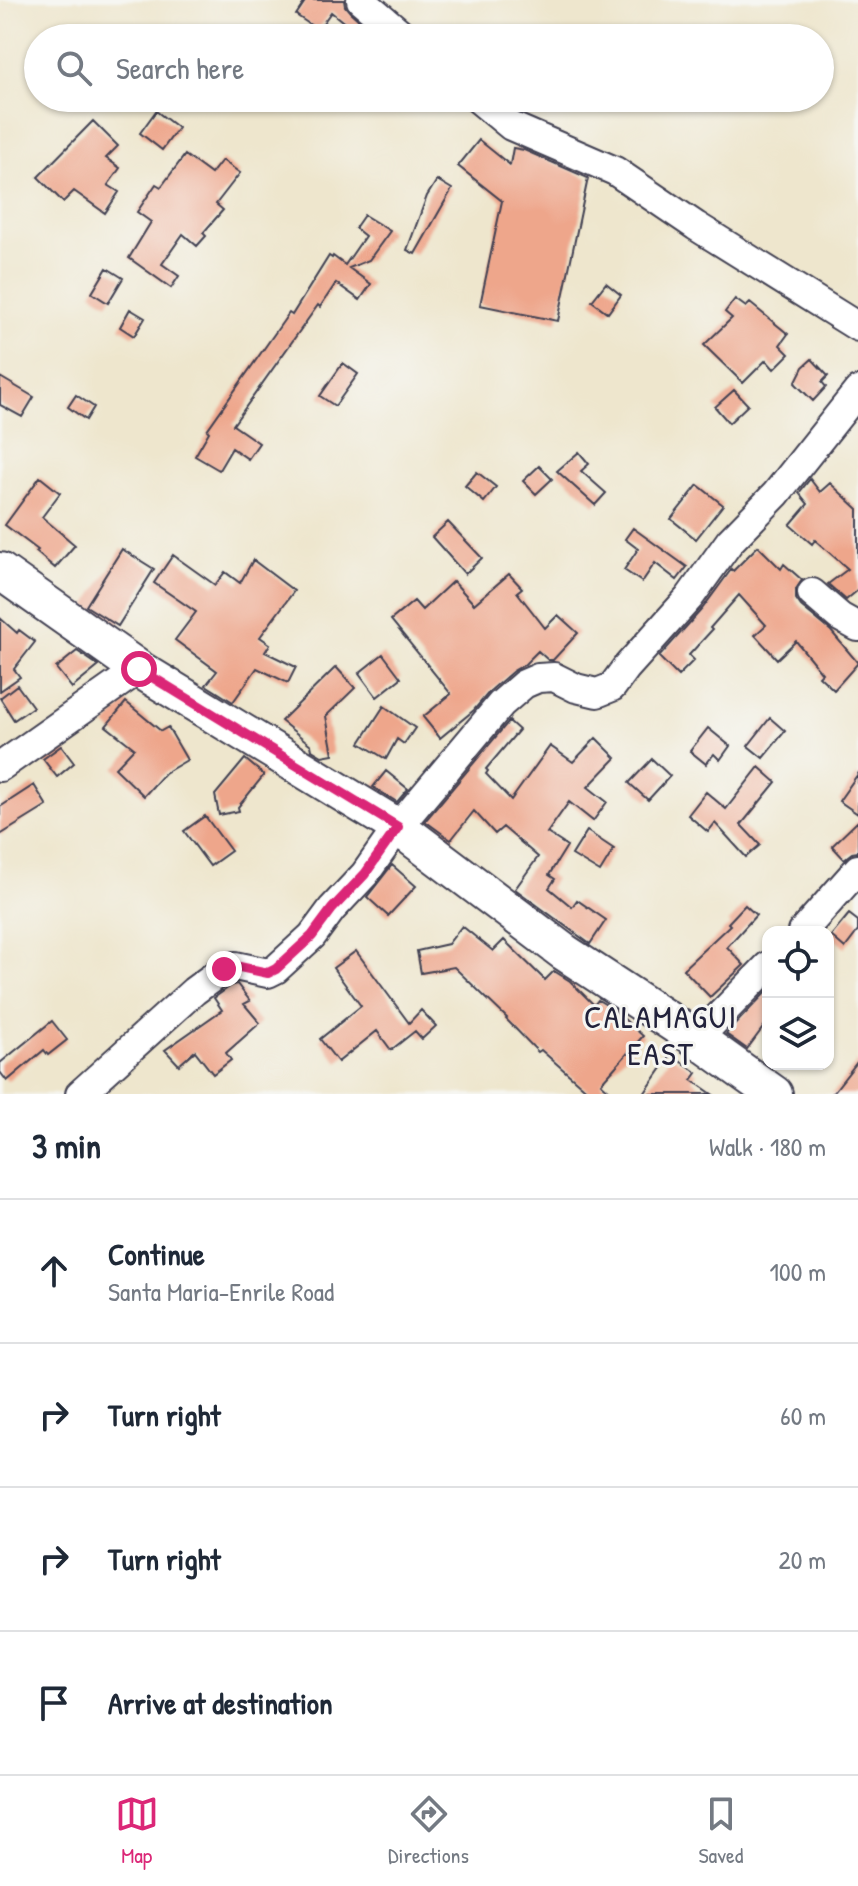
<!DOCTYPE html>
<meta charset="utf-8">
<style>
body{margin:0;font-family:"Patrick Hand",sans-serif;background:#f6f6f7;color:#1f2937}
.controls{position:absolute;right:24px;bottom:24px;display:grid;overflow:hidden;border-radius:16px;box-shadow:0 2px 6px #0004}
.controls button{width:72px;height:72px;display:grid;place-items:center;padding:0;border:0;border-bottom:2px solid #e0e1e3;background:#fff;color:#1f2937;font:40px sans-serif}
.stop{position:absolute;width:24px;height:24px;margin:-18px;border:6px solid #db2777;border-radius:50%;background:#fff}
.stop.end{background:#db2777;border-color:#fff;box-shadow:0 2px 8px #0008}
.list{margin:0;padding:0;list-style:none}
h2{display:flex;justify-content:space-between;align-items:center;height:104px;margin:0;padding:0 32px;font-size:34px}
h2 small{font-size:26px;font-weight:400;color:#747a83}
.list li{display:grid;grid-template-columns:52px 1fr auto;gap:24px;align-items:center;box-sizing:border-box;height:144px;padding:0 32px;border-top:2px solid #e0e1e3}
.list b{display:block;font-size:30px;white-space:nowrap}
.list p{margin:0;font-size:26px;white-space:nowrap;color:#747a83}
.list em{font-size:26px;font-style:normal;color:#747a83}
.icon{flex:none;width:44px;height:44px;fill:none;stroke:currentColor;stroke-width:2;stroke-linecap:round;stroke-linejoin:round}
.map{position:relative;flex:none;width:858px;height:1094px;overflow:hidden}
.search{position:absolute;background:#fff;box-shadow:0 2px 6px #0004;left:24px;right:24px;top:24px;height:88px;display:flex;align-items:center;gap:20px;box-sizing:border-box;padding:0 28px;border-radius:44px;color:#747a83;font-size:30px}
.sheet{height:680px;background:#fff}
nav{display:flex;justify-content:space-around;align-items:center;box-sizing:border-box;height:112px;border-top:2px solid #e0e1e3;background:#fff;font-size:22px;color:#747a83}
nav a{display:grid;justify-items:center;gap:4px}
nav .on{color:#db2777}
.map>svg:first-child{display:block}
.building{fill:#eea68b}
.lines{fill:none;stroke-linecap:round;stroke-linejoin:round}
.minor-casing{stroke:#413f51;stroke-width:32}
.major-casing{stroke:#413f51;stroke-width:40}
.minor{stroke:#fff;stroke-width:28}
.major{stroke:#fff;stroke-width:36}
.route{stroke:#db2777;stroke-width:10}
.labels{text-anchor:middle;stroke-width:6;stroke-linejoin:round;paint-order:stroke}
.quarter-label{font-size:32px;letter-spacing:2px;fill:#22223b;stroke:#f6f6f2}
</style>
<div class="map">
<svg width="858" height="1094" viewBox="0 0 858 1094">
<rect width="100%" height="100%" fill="#f6f6f2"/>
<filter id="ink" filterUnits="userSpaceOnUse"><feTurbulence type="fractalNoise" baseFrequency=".0125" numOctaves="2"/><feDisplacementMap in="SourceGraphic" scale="16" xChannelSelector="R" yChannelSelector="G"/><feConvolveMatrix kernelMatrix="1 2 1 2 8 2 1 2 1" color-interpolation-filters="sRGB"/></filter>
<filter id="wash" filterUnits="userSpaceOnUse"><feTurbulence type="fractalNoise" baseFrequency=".006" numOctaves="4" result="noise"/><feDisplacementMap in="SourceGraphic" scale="32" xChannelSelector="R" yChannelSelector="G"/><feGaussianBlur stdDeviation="1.8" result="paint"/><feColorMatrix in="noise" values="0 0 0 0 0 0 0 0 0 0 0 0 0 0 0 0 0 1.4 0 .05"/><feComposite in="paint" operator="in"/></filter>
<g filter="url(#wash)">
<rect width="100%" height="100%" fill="#eee6cd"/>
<g id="blocks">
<path class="building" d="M306 0H344L345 6 350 12 370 30 363 38 331 12 318 30 296 15Z
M156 111 178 128 162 150 140 133Z
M93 121 118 146 106 158 120 168 108 185 119 192 105 213 74 191 63 202 38 177Z
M479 140 510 165 513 148 524 150 588 178 558 321 480 305 502 201 458 166Z
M185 155 211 174 222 160 240 173 216 204 223 210 203 233 206 236 197 246 183 234 162 264 179 276 171 288 129 258 151 222 137 212 156 184 161 187Z
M437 180 452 189 415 254 407 250 427 196Z
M364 215 390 231 369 260 349 268 371 284 360 300 336 283 320 307 318 305 233 425 259 443 248 459 232 448 219 470 195 456 209 432 207 430 289 313 292 315 329 256 332 258 333 256 345 265 365 236 355 228Z
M107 268 123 278 108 303 92 293Z
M606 283 621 295 608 313 592 301Z
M735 299 746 307 750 303 788 334 780 345 789 354 774 369 766 360 743 383 704 345 732 318 725 312Z
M130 309 145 318 134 336 120 327Z
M812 359 828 376 822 382 826 387 813 401 795 383 803 367Z
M343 363 358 374 335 406 320 396Z
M0 377 34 397 22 417 0 405Z
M734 390 748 405 729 423 715 407Z
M76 395 94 407 86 420 68 407Z
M579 452 589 464 581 471 606 493 595 505 557 471Z
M539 466 552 479 536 494 523 481Z
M477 472 496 487 484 502 465 486Z
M40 477 60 493 42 517 75 545 55 568 36 552 38 550 5 525Z
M810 479 820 492 830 483 858 509V590L846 600 828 584 848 569 815 540 812 544 790 525 808 504 799 493Z
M698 485 723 505 696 539 671 519Z
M448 522 482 558 465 574 432 537Z
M633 528 687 567 677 580 655 563 642 582 624 570 638 549 625 539Z
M758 546 781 569 784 564 802 580 796 589V599L801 606 831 631 858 663 834 690 819 676 822 673 796 641 777 659 755 635 766 625 739 595 710 628 712 630 689 655 694 660 678 676 659 657 702 609 730 571 731 569 733 571Z
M122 549 154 569 118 626 86 606Z
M173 555 215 585 225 572 240 583 253 560 294 591 260 637 270 644 265 652 296 667 288 683 257 668 233 702 206 685 217 671 175 640 196 612 154 583Z
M509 574 522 588 517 592 545 628 558 615 578 633 553 660H548L538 651 524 665 513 671 490 691 474 710 440 738 423 717 451 694 391 620 414 601 422 610 453 581 474 604Z
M0 618 17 633 19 630 35 642 14 669 20 677 0 691Z
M77 651 99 666 72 688 56 668Z
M383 654 401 678 377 697 359 673Z
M336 667 355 688 326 716 333 754 322 756 312 750 311 745 281 721Z
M17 685 33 707 14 720 0 698Z
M126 702 161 731 168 727 187 760 165 773 144 796 115 768 134 748 106 726Z
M384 706 415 728 404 744 397 739 386 759 360 743Z
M770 718 785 731 763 758 748 746Z
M509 721 519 730 486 769 488 771 486 774 511 800 550 746 573 762 596 738 616 758 588 787 607 802 593 821 569 802 547 833 567 846 549 875 555 879 549 888 572 907 577 900 606 920 590 944 515 889 538 857 503 827 495 834 474 811 451 840 425 821Z
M708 728 730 746 720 760 714 754 706 764 690 751Z
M61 746 74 763 57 777 43 759Z
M245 759 264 775 238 807 239 811 219 815 215 795Z
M652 759 670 776 648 800 629 783Z
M759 767 776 782 741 825 760 845 746 857 715 823 708 832 688 815 706 792 726 809Z
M386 771 408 789 397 802 373 787Z
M858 774V814L839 801Z
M34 785 47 806 0 835V807Z
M205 816 231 851 210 866 184 831Z
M858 821V852L852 853 844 859 832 846Z
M587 831 614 849 600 872 572 855Z
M392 865 416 886 388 916 367 897Z
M745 905 756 915 727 947 744 965 710 997 683 969 730 925 728 923Z
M849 914 858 921V931L845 948 831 936Z
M462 926 493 951 504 940 545 980 554 971 570 981 594 1005 598 1000 613 1009 643 1036 601 1083 613 1094H591L541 1050 538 1052 506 1019 507 1018 454 967 421 973 417 951 448 944Z
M356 951 409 1023 421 1010 436 1026 422 1039 415 1031 391 1050 377 1031 338 1062 320 1039 361 1006 333 968Z
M237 984 250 1001 244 1004 260 1023 226 1053 231 1060 213 1074 195 1051 179 1065 165 1050 222 1010 214 998 232 985Z
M768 990V1021L747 1049 726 1034Z
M52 1021 67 1040 48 1055 44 1050 7 1081 0 1072V1063Z
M671 1055 697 1073 692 1080 712 1094H644Z
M858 1061V1094H832Z"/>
</g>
</g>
<g filter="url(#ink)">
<use href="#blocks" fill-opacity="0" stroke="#413f51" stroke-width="2"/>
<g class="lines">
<g class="minor-casing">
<path id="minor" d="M361 0 406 38
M477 98 511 126 615 171 696 226 858 327
M812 593 840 617 858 627
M0 767 139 669
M802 932 858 869
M697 1039 768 966
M80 1094 194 991 224 969 235 966 268 973 276 969 312 936 332 909 365 874 398 827 501 704 524 684 538 678 554 677 576 688 597 693 612 687 626 668 689 598 730 541 776 494 858 391"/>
</g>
<g class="major-casing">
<path id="major" d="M0 571 139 669 398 827 564 952 697 1039 774 1094"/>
</g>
<use href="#minor" class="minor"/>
<use href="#major" class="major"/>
</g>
</g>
<g class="lines" filter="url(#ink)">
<path class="route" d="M139 669 398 827 365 874 332 909 312 936 276 969 268 973 235 966 224 969"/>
</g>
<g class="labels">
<g class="quarter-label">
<text x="661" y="1028">CALAMAGUI<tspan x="661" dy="37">EAST</tspan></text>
</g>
</g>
</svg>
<div class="controls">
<button><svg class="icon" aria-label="locate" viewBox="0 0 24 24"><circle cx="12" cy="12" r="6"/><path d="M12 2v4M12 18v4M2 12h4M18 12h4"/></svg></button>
<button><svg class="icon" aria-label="layers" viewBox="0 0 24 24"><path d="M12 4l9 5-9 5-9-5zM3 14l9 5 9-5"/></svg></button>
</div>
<div class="stop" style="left:139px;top:669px"></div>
<div class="stop end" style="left:224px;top:969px"></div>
<div class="search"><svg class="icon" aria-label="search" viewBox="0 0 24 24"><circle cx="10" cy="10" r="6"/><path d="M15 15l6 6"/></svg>Search here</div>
</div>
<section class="sheet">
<h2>3 min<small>Walk · 180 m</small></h2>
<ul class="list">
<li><svg class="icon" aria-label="ahead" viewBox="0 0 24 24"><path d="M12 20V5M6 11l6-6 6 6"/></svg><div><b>Continue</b><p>Santa Maria-Enrile Road</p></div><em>100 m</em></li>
<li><svg class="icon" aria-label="right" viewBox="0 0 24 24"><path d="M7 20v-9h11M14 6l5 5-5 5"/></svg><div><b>Turn right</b></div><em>60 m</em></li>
<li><svg class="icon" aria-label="right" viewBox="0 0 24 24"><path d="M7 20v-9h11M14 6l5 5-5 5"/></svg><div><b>Turn right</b></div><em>20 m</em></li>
<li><svg class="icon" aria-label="arrive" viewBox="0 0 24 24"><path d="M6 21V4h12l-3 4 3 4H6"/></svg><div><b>Arrive at destination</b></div></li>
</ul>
</section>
<nav>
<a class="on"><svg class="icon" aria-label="map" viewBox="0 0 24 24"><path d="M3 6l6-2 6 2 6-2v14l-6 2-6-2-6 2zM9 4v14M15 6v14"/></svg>Map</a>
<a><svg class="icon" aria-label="directions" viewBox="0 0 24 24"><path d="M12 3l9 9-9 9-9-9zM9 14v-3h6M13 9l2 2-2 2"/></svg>Directions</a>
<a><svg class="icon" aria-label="saved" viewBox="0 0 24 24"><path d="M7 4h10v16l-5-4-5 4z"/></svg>Saved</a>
</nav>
